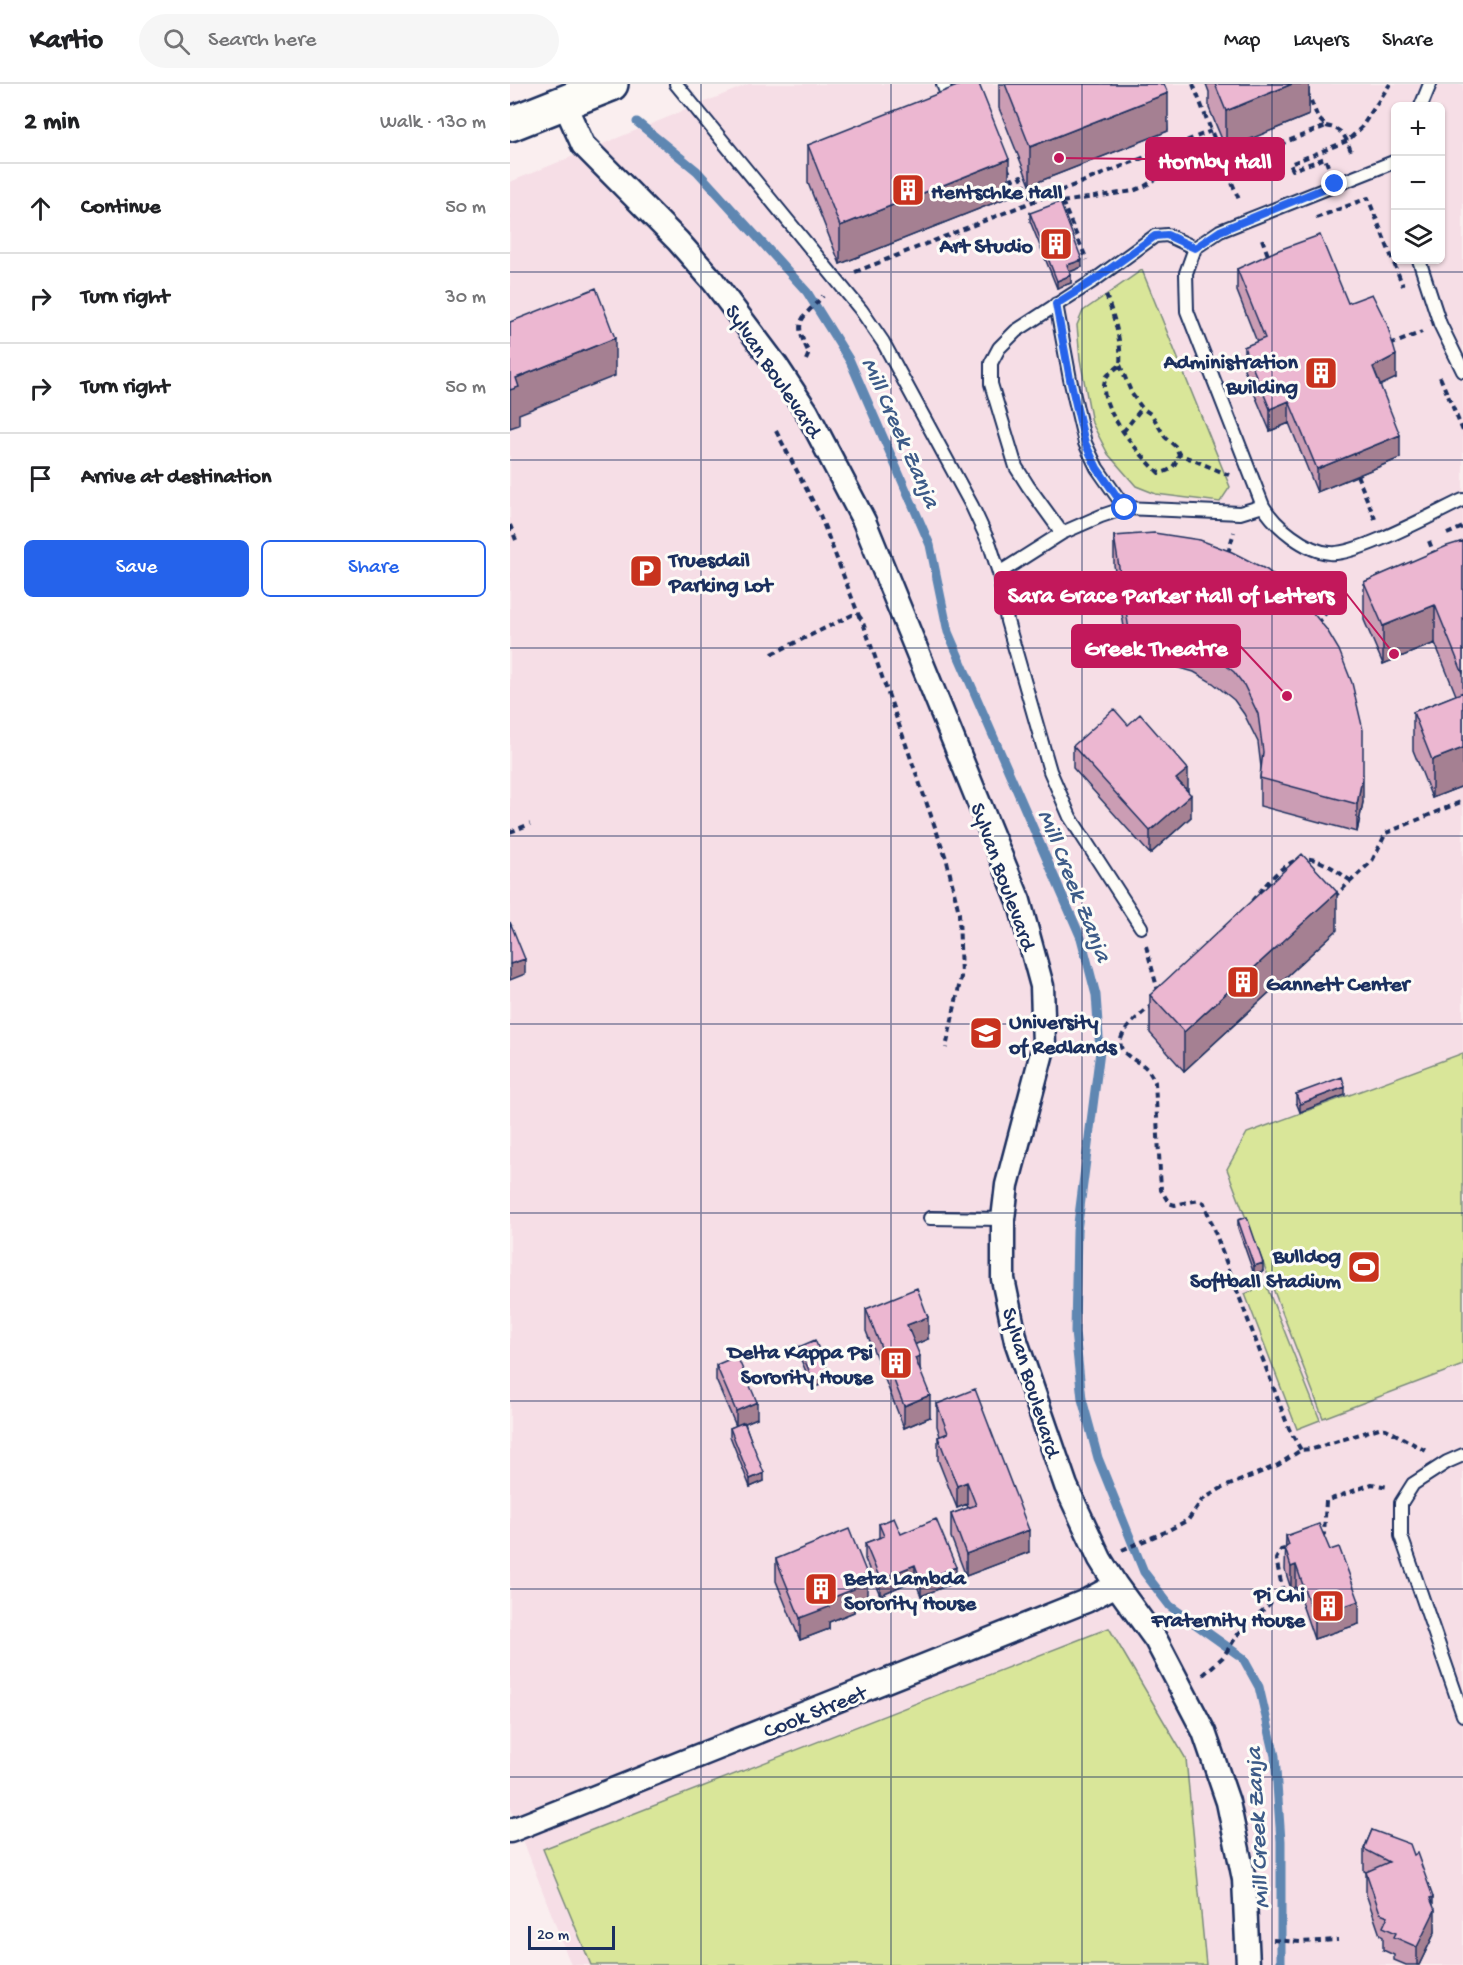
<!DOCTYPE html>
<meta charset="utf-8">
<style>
body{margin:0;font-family:"Gochi Hand",sans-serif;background:#f6f6f6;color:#202124}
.controls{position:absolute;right:18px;top:18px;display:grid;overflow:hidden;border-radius:9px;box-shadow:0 2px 4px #0004}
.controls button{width:54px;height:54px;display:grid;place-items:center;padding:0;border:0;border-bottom:2px solid #e0e0e0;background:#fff;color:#202124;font:30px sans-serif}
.scale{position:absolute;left:18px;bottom:15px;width:87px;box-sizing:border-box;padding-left:6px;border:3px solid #1b2f5e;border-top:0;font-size:16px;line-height:21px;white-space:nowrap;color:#1b2f5e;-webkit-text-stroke:4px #fdfcf7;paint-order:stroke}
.stop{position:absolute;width:18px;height:18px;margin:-14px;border:4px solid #2563eb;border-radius:50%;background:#fff}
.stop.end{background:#2563eb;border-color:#fff;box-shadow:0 2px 6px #0008}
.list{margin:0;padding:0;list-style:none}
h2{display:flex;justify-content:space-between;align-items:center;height:78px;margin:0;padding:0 24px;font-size:26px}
h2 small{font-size:20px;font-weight:400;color:#757577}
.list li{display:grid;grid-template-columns:39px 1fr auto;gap:18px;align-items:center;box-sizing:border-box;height:90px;padding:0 24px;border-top:2px solid #e0e0e0}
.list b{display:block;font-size:22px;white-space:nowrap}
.list em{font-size:20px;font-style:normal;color:#757577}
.actions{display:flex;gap:12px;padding:18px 24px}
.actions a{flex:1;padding:14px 0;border:2px solid #2563eb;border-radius:9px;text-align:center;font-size:21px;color:#2563eb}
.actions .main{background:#2563eb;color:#fff}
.icon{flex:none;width:33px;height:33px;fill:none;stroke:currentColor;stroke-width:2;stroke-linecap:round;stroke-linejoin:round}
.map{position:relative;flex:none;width:953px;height:1881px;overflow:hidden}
header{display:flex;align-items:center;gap:36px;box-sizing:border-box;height:84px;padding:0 30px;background:#fff;border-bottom:2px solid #e0e0e0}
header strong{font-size:28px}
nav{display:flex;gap:33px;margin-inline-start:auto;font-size:21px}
.search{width:420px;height:54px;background:#f6f6f6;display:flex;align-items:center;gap:15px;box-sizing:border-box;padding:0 21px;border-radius:33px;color:#757577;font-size:22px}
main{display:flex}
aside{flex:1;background:#fff}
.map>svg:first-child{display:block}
.built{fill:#f6dee6;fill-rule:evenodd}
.green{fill:#d9e699;stroke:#7a8a7c;stroke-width:1.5}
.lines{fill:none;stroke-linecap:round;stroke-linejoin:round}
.stream{stroke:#5f87b2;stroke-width:9}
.lane-casing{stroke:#1b2f5e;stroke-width:16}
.street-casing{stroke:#1b2f5e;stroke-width:27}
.secondary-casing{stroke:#1b2f5e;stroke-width:38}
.path{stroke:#1b2f5e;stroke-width:4;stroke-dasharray:6 4.5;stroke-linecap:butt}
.lane{stroke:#fdfcf7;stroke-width:12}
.street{stroke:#fdfcf7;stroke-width:22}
.secondary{stroke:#fdfcf7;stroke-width:33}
.wall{fill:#cb9db4;stroke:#1b2f5e;stroke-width:1.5}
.shaded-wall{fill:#a58092;stroke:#1b2f5e;stroke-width:1.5}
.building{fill:#ecb7d1;stroke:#1b2f5e;stroke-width:1.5}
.route{stroke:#2563eb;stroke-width:8}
.grid{fill:none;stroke:#1b2f5e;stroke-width:1.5;stroke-opacity:0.55}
.labels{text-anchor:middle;stroke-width:6;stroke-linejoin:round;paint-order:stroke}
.poi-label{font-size:22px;font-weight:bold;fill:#1b2f5e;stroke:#fdfcf7;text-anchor:start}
.street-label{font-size:22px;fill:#1b2f5e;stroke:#fdfcf7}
.water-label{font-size:24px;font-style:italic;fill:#3d5b88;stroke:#fdfcf7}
.leader{fill:none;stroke:#c2185b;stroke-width:2}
.callout-dot{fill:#c2185b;stroke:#fdfcf7;stroke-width:2}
.callout{fill:#c2185b;stroke:#c2185b;stroke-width:2}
.callout-label{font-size:24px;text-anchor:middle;font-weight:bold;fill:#fff}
</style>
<header>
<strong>Kartio</strong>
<div class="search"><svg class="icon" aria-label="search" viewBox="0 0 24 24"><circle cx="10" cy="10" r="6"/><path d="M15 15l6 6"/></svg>Search here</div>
<nav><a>Map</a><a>Layers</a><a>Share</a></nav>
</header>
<main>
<aside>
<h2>2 min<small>Walk · 130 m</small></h2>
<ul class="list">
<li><svg class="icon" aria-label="ahead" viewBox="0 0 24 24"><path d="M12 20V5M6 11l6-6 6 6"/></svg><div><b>Continue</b></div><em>50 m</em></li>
<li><svg class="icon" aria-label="right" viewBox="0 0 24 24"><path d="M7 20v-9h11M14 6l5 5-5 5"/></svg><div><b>Turn right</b></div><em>30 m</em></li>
<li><svg class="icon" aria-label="right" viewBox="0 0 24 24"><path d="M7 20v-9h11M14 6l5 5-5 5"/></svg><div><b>Turn right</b></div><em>50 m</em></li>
<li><svg class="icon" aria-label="arrive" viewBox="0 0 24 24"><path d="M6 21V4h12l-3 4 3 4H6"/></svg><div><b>Arrive at destination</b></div></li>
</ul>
<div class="actions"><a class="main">Save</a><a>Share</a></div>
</aside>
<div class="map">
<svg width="953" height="1881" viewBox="0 0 953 1881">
<rect width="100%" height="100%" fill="#faeeef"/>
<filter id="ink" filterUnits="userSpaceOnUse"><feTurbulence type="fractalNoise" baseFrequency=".0167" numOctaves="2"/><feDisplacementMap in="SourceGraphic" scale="12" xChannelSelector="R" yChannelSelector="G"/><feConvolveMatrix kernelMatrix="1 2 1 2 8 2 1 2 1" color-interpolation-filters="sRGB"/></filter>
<g filter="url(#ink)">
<path class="built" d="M239 0H953V1881H61L0 1722V98ZM886 22H930V176H886Z"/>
<path class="green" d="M632 186 720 403 710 418 646 410 626 402 598 370 582 339 570 275 567 241 573 227Z
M953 969V1281L813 1334 717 1085 737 1049Z
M756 1201 810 1336 787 1345 735 1210Z
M599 1544 676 1675 696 1881H81L33 1765Z"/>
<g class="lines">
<path class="stream" d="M127 38 187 87 297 208 340 277 420 461 438 548 571 854 586 911 590 967 567 1147 565 1248 572 1315 588 1374 634 1488 660 1522 733 1574 749 1603 765 1672 771 1757V1881"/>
<g class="lane-casing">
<path id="lane" d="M166 0 351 226 373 258 462 422 480 461 489 489 497 537 540 687 560 733 631 843
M433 0 441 21
M911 22 920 0
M886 77 710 147 685 164 676 189 677 227 753 422C765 442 795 467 820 469 846 472 925 429 953 416
M909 176 930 240 953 287
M546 220 560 295 575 359 587 384 615 424
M552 449 518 402 506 383 481 300V279L489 264 506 247 586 195 645 152 657 151 685 164
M489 489 552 449 591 432 615 424 730 429 753 422
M420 1134 493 1135
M953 1371 937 1378 903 1400 891 1419V1452L953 1631"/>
</g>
<g class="street-casing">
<path id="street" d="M54 19 73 61 168 157 203 197 266 281 297 328 354 437 509 817 532 902 534 961 497 1101 493 1135V1195L506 1257 556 1402 590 1475 606 1501 646 1556 694 1648 718 1718 734 1795 738 1881
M0 1747 576 1517 606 1501"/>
</g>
<g class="secondary-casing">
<path id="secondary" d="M0 40 101 0"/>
</g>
<path class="path" d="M683 0 715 82 816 42 808 34 794 0
M816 42C827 44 832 47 837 57L851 44 880 0
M818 82 815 74 783 86 780 80 837 57 842 70
M497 83 503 96 511 92 522 118
M548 108 577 176
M552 118 623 107 635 102 660 86 673 81 715 82 730 118
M806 134 858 114 893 202
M752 155 759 174
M345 188 701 47
M596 211C604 234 612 256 610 281 606 285 598 289 596 294 583 319 632 373 649 389 662 387 665 382 669 370L719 391
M880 261 912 248
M296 276 299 269C282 236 291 236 313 212
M610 281 622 310 632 324 642 331 655 353 665 362 669 370
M930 293 953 347
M266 347 310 431 349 532
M613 348 632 324
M847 391 865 435
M0 441 6 456
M937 450 953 443
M919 457 924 470
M718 469 724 448
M780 506 819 527
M808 540 827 513 828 492 832 491
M262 570 342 531 349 532 352 536 437 777 449 829 451 893 436 964
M0 748 20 740
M824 813 862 777 876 749 953 717
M742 817C761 796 781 763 813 779 823 783 832 791 841 797
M636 862 648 907
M643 920C632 930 597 954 616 970 631 983 634 976 645 998L651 1106 659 1119 665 1121 689 1116 694 1119 779 1345 791 1366
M810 1452 814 1450 816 1417 862 1400 878 1403
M612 1466 655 1448 678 1436 692 1416 710 1405 768 1381 791 1366 803 1365 869 1344 876 1345 918 1368
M693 1591 713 1573 728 1550 773 1507 766 1475 771 1466 778 1464
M763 1856 790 1858 828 1856"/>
<use href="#lane" class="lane"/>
<use href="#street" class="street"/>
<use href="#secondary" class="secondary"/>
</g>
<path class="wall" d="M489 0H654L658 47 520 101 489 24Z
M696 0H799V31L716 65 699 24V8Z
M298 61 499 113 330 180 298 99Z
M520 129 572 183 560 188 561 199 547 204 520 137Z
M727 185 838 219 886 294 870 301 890 374 807 408 779 339 760 347 734 285V263L747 258 727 207Z
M604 452 853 718 847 748 750 722V694L751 683 748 658 734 630 724 616 703 599 684 588 653 579 620 580 604 481Z
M953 457V702L922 714 903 666V628L946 611 925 559 873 580 854 536V498Z
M563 662 681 733 640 770 563 684Z
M827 846 674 987 640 949V911Z
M786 1010 835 1011 790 1028 786 1018Z
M728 1136 753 1187 744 1190 728 1144Z
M356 1225 418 1255 405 1260 420 1333 394 1344 356 1247Z
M289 1263 319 1297 303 1304 289 1271Z
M206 1281 247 1334 235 1339 254 1397 240 1403 220 1352V1344L226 1342 206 1296Z
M427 1320 519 1468 456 1492 441 1453V1430L458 1424 457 1420 447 1424 428 1376V1353L430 1352 427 1342Z
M369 1440 391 1450 446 1498 411 1512 405 1496 370 1511 355 1475V1459L369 1454Z
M776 1452 849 1540 804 1555 786 1503 781 1505 775 1486Z
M266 1475 357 1512 344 1517V1528L319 1538V1545L290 1556 266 1497Z
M862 1746 923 1822 925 1848 909 1881H896L884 1876V1871L873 1866V1853L870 1851 856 1810V1788L854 1787V1765Z"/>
<path class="shaded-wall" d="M782 0H799V31L716 65V27Z
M658 9V47L520 101V63Z
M499 75V113L330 180V142Z
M572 176V183L557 189V181Z
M561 191V199L547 204V197Z
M105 254V292L9 330V341L0 344V306L6 294Z
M886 271V294L863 305V283Z
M779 317V339L760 347V325Z
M890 351V374L807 408V385Z
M925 521V559L873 580V542Z
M953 664V702L922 714V676Z
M678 685V707L666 695Z
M853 690V718L847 748V720Z
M681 711V733L640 770V747Z
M827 808V846L674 987V948Z
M15 875V890L0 896V880Z
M835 1003V1011L790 1028V1020Z
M753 1179V1187L744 1190V1182Z
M418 1233V1255L397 1264V1241Z
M410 1272V1294L405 1274Z
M319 1289V1297L303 1304V1296Z
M420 1311V1333L394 1344V1322Z
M247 1318V1334L226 1343V1327Z
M254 1389V1397L240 1403V1395Z
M457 1398V1420L447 1424V1402Z
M519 1446V1468L456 1492V1470Z
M405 1481V1496L370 1511V1495Z
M786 1481V1503L781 1505V1483Z
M446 1483V1498L411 1512V1497Z
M357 1490V1512L344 1517V1528L319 1538V1545L290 1556V1534L317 1516 341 1496Z
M849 1517V1540L804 1555V1533Z
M923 1813V1829L925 1826V1848L909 1881H907V1863L920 1814Z"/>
<path class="building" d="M452 0H469L499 75 330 142 298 61Z
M495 0H654L658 9 520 63Z
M705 0H782L716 27Z
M550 118 572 176 557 181 561 191 547 197 520 129Z
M810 151 838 219 862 210 877 240 886 271 863 283 890 351 807 385 779 317 760 325 734 263 755 254 727 185 766 167Z
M86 204 105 254 6 294 9 303 0 306V238Z
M644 449 690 456 722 468 757 486 789 512 817 546 829 566 842 599 853 646V690L847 720 750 694 753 668 748 630 734 601 724 588 703 571 684 560 653 551 620 552 604 452Z
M953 457V590L925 521 873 542 854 498 937 462Z
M953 608V664L922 676 903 628Z
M604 625 618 641 630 630 678 685 666 695 681 711 640 747 563 662Z
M792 770 827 808 674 948 640 911Z
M0 838 15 875 0 880Z
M832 993 835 1003 790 1020 786 1010Z
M737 1133 753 1179 744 1182 728 1136Z
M407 1204 418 1233 397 1241 410 1272 405 1274 420 1311 394 1322 356 1225Z
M305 1256 319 1289 303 1296 289 1263Z
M227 1272 247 1318 226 1327 206 1281Z
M465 1305 519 1446 456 1470 441 1430 466 1421 457 1398 447 1402 428 1353 438 1349 427 1320Z
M234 1338 254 1389 240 1395 220 1344Z
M384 1434 391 1450 426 1435 446 1483 411 1497 405 1481 370 1495 355 1459 374 1452 369 1440Z
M809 1440 820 1466 829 1463 849 1517 804 1533 786 1481 781 1483 775 1464 779 1461 776 1452Z
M339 1445 357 1490 341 1496 344 1505 317 1516 319 1523 290 1534 266 1475Z
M862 1746 900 1760 904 1771 907 1769 923 1813 920 1814 925 1826 907 1863 884 1853 886 1849 873 1843 878 1832 870 1829 856 1788 879 1778 854 1765Z"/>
</g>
<g class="lines" filter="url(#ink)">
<path class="route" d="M615 424 587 384 575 359 560 295 546 220 586 195 645 152 657 151 685 164 710 147 825 100"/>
</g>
<path class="grid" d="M191 0V1881M381 0V1881M572 0V1881M762 0V1881M0 188H953M0 376H953M0 564H953M0 752H953M0 940H953M0 1129H953M0 1317H953M0 1505H953M0 1693H953"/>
<defs>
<g id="building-square" transform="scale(1.725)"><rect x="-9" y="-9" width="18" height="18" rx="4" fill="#c8321e" stroke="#fdfcf7"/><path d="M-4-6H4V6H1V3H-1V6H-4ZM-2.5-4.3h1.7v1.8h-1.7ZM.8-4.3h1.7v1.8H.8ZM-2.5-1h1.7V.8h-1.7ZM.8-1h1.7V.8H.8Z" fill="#fff"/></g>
<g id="parking-square" transform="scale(1.725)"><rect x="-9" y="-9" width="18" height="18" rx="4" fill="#c8321e" stroke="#fdfcf7"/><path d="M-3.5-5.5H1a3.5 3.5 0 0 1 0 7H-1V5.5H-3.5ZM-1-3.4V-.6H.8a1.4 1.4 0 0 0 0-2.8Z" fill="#fff"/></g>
<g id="university-square" transform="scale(1.725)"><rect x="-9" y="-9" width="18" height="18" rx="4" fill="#c8321e" stroke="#fdfcf7"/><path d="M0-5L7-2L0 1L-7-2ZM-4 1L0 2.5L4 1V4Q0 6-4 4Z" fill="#fff"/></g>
<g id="stadium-square" transform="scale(1.725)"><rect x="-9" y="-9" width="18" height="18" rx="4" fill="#c8321e" stroke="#fdfcf7"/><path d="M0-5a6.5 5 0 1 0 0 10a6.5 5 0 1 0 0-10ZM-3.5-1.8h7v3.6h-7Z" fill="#fff"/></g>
</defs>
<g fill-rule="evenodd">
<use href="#building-square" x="398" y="106"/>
<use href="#building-square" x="546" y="160"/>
<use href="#building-square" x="811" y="289"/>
<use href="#parking-square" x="136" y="487"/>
<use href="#building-square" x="733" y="898"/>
<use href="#university-square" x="476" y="949"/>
<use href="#stadium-square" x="854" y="1183"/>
<use href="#building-square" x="386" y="1279"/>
<use href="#building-square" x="311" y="1505"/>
<use href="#building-square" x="818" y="1522"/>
</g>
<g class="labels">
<g class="poi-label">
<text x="421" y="114">Hentschke Hall</text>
<text x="523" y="168" text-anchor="end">Art Studio</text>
<text x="788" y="284" text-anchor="end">Administration<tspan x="788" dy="25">Building</tspan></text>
<text x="159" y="482">Truesdail<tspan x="159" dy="25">Parking Lot</tspan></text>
<text x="756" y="906">Gannett Center</text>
<text x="499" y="944">University<tspan x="499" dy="25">of Redlands</tspan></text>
<text x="831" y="1178" text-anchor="end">Bulldog<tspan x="831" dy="25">Softball Stadium</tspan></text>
<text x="363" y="1274" text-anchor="end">Delta Kappa Psi<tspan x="363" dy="25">Sorority House</tspan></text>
<text x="334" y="1500">Beta Lambda<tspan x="334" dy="25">Sorority House</tspan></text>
<text x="795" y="1517" text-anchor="end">Pi Chi<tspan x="795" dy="25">Fraternity House</tspan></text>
</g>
<g class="street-label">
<text transform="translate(265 286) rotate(56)" y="8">Sylvan Boulevard</text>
<text transform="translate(495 792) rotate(70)" y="8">Sylvan Boulevard</text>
<text transform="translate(523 1298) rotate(73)" y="8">Sylvan Boulevard</text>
<text transform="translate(304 1626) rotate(-22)" y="8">Cook Street</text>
</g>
<g class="water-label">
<text transform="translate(392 348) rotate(66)" y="8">Mill Creek Zanja</text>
<text transform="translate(566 801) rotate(68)" y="8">Mill Creek Zanja</text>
<text transform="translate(746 1744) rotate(-93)" y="8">Mill Creek Zanja</text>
</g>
</g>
<path class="leader" d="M549 74L636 75M884 570L836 509M777 612L730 562"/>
<g class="callout-dot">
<circle cx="549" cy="74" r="6"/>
<circle cx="884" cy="570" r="6"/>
<circle cx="777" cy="612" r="6"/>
</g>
<g class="callout">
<rect x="636" y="54" width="138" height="42" rx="6"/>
<rect x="485" y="488" width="351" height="42" rx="6"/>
<rect x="562" y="541" width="168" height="42" rx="6"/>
</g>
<g class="callout-label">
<text x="705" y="84">Hornby Hall</text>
<text x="661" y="518">Sara Grace Parker Hall of Letters</text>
<text x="646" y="571">Greek Theatre</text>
</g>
</svg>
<div class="controls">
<button>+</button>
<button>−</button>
<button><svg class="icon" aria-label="layers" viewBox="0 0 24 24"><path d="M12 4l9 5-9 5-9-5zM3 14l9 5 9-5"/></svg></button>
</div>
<div class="scale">20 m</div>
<div class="stop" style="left:615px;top:424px"></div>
<div class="stop end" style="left:825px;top:100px"></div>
</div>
</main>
